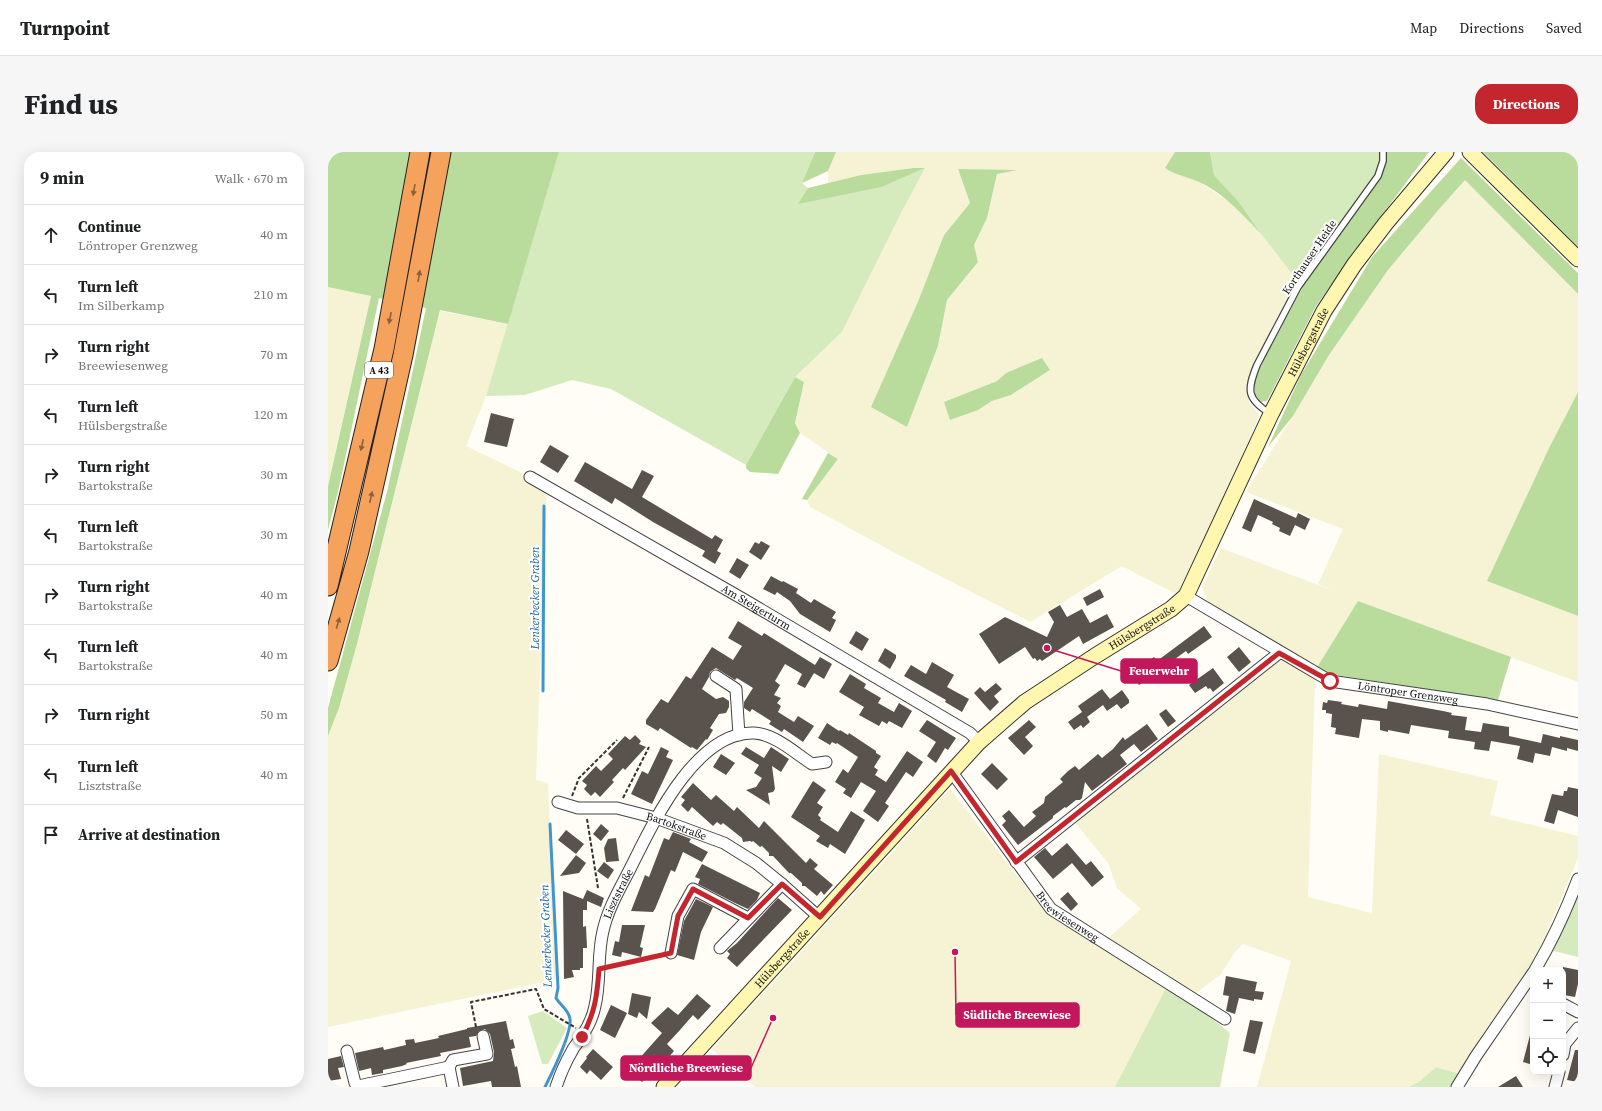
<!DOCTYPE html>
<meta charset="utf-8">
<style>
body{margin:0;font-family:"Source Serif 4",serif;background:#f6f6f6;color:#202124}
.controls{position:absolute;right:12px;bottom:12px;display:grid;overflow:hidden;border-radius:8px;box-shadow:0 4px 16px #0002}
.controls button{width:36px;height:36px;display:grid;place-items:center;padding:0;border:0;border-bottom:1px solid #e0e0e0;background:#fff;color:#202124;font:20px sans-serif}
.stop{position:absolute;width:12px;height:12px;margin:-9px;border:3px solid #c4262e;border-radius:50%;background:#fff}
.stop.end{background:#c4262e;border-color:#fff;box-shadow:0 1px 4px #0008}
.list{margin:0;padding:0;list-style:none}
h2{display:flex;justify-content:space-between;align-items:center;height:52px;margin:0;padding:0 16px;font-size:17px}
h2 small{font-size:13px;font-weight:400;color:#757577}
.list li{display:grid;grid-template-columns:26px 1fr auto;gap:12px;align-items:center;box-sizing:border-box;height:60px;padding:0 16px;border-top:1px solid #e0e0e0}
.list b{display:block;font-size:15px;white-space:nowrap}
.list p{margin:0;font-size:13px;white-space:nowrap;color:#757577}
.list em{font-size:13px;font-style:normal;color:#757577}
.icon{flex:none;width:22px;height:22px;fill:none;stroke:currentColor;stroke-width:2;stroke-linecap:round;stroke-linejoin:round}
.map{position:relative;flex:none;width:1250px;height:935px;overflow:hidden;border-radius:16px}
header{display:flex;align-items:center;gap:24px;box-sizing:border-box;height:56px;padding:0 20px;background:#fff;border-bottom:1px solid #e0e0e0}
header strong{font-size:19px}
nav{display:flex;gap:22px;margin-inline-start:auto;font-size:14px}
.intro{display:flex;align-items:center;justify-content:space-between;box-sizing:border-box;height:96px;padding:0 24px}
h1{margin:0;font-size:28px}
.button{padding:10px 18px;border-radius:16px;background:#c4262e;color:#fff;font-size:14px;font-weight:700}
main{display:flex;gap:24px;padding:0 24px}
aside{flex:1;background:#fff;border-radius:16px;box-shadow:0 4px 16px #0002}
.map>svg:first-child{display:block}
.farmland{fill:#f6f3d4;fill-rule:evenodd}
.green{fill:#d5ebbd}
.forest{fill:#b9dc9c}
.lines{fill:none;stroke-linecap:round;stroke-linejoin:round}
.stream{stroke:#3f96cf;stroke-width:3}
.building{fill:#5a524d}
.lane-casing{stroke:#444;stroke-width:8}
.street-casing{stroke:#444;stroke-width:13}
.secondary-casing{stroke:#333;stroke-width:17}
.highway-casing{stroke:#222;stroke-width:21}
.path{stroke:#333;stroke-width:2;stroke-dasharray:4 2;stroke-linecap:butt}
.lane{stroke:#fff;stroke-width:5.5}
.street{stroke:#fff;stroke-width:11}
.secondary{stroke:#fff6b0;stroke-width:15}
.highway{stroke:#f5a25d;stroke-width:19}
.oneway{fill:#8e613b}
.route{stroke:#c4262e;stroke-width:5}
.labels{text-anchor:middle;stroke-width:4;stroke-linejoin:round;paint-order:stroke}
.shield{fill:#fff;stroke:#585858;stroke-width:1}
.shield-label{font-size:10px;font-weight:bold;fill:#111}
.street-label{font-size:11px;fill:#111;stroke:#fff}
.water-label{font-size:12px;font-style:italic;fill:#1768a6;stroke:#fff}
.leader{fill:none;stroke:#c2185b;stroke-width:1.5}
.callout-dot{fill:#c2185b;stroke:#fff;stroke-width:1.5}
.callout{fill:#c2185b;stroke:#c2185b;stroke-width:1.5}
.callout-label{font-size:12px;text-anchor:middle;font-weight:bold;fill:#fff}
</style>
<header>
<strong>Turnpoint</strong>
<nav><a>Map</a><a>Directions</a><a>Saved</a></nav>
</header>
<div class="intro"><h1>Find us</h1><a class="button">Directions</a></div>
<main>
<aside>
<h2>9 min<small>Walk · 670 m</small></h2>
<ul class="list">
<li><svg class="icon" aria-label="ahead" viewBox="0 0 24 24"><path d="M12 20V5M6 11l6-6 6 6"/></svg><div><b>Continue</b><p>Löntroper Grenzweg</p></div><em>40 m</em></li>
<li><svg class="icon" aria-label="left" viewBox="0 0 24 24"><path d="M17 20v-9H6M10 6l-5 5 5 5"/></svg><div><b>Turn left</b><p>Im Silberkamp</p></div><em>210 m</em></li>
<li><svg class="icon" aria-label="right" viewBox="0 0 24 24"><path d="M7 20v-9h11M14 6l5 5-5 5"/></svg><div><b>Turn right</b><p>Breewiesenweg</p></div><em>70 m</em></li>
<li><svg class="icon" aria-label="left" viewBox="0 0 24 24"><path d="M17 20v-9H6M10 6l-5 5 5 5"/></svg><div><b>Turn left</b><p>Hülsbergstraße</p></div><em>120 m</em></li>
<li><svg class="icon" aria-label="right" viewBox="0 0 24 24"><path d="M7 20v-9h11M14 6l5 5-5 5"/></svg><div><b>Turn right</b><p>Bartokstraße</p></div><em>30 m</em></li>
<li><svg class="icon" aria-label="left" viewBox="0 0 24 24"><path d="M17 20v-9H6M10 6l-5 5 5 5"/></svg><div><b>Turn left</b><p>Bartokstraße</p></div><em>30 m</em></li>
<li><svg class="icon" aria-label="right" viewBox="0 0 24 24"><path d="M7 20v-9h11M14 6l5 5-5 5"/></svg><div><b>Turn right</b><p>Bartokstraße</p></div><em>40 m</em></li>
<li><svg class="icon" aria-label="left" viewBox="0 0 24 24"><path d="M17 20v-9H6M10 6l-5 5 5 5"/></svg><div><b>Turn left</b><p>Bartokstraße</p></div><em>40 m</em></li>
<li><svg class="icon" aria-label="right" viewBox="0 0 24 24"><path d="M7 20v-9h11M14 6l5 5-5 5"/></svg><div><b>Turn right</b></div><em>50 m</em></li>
<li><svg class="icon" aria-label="left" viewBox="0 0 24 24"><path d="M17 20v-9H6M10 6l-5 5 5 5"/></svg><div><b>Turn left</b><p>Lisztstraße</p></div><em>40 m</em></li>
<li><svg class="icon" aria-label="arrive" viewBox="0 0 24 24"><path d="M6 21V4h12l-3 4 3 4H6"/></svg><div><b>Arrive at destination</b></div></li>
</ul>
</aside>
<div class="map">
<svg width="1250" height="935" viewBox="0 0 1250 935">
<rect width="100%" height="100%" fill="#fffdf5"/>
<path class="farmland" d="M508 0H847L837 16 842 19 872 30 905 53 933 82 969 128 928 211 918 234 921 250 927 257 931 264 857 443 854 445 794 414 702 470 571 403 482 355 479 348 510 307 472 281 467 271 476 230 467 225 514 180 572 63 596 17 585 16 533 23 500 32V19ZM630 17 669 22 659 66 646 93 650 110 619 148 610 194 579 275 589 152 616 83 642 51ZM722 218 683 243 664 249 650 258 616 250 669 229 678 221Z
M1137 28 1250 142V240L1221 296 1159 429 1250 464V530L1030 449 988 517 880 451 874 435 893 396 1006 439 990 432 1015 377 918 340 965 264 1001 203 1060 118 1112 56Z
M0 135 43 144 0 334Z
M112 159 180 172 158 244 138 294 202 325 219 335 208 628 220 631 230 827 0 875V584L11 556 29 492Z
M948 506 987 526 980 745 1044 761 1051 602 1170 629 1162 663 1250 684V706L1203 818 1132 922 1108 915 1092 929 1081 935H929L963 809 915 792 907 800 893 822 867 842 777 789 813 757 789 736 780 711 746 669Z
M622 637 711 752 719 760 838 836 787 935H427L384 897Z"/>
<path class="green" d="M231 0H487L474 31 480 36 471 51 554 35 597 16 572 63 514 180 467 225 418 313 283 237 244 228 197 243 158 244Z
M882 0H1052L1051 13 1045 26 1010 76 969 128 933 82 911 50 886 23Z
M1250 741V805L1222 798Z
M838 836 862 849 902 881 892 935H787Z
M215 859 239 876 220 912H214L200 864Z
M1108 915 1132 922 1125 935H1081L1092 929Z"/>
<path class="forest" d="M0 0H231L180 172 112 158 29 492 11 556 0 584V556L59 340 98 156 51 146 11 336 0 378V334L43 144 0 135Z
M487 0H508L500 19 474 31Z
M847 0H882L886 23 911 50 933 82C916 64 894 40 871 30 860 25 847 23 837 16Z
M1058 0H1101L1027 99 988 154 939 249 932 250 927 244 926 230 936 207 977 131 1049 30 1055 20Z
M1155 0H1250V95Z
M1133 6 1250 121V142L1137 28 1112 56 1060 118 1001 203 965 264 940 295 973 223 1044 105Z
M585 16H597L554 35 470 52 480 36 533 23Z
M630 17 689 18 669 22 659 66 646 93 650 110 619 148 610 194 579 275 543 255 589 152 616 83 642 51Z
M714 206 722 218 683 243 664 249 650 258 622 268 616 250 669 229 678 221Z
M467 225 476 230 467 271 472 281 450 322 422 320 418 316V313Z
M1250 240V464L1159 429 1221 296Z
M500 301 510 307 479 348 474 347Z
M1030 449 1183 505 1170 548 1001 522 988 517Z"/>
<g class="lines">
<path class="stream" d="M215 539 216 354
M217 935C224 921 244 881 242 867 241 858 232 853 228 846L230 836 222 672"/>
</g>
<path class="building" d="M163 261 186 267 179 295 156 290Z
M222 293 241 304 230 321 212 310Z
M257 310 304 337 314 318 326 324 314 345 384 387 387 383 395 388 389 399 393 401 387 412 374 404 377 399 325 370 287 346 284 352 246 329Z
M926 347 968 366 970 361 982 367 977 378 967 373 962 384 951 379 952 376 944 372 945 370 930 363 923 380 914 376Z
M433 389 442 394 433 408 421 400 427 390 431 392Z
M409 406 421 413 412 427 401 420Z
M443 424 454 430 455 429 470 437 468 441 483 451 486 447 508 460 504 466 508 468 502 480 472 462 462 449 449 440 447 443 435 437Z
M772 437 776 445 759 454 755 446Z
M732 453 739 465 754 457 762 471 779 462 786 475 755 492 751 484 714 509 712 507 709 509 707 506 705 507 697 495 671 512 651 482 677 465 719 485 726 470 720 460Z
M410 469 434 484 436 481 487 513 492 505 504 512 496 527 486 521 477 536 469 532 474 522 457 512 447 529 452 533 446 543 453 546 449 551 453 554 450 560 466 570 470 564 486 574 475 590 456 577 454 580 441 572 443 569 424 557 422 560 416 556V550L425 536 409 526 407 528 388 516 382 520 381 525 374 537 388 547 395 545 401 549V555L398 561 391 562 382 576 385 578 379 588 378 587 369 598 364 595 363 596 332 576 330 579 318 572V568L333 547 340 551 358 524 363 527 384 495 405 508 414 494 400 486Z
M876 474 884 485 860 502 858 499 811 533 803 522 826 505 829 509Z
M528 479 541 487 534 499 521 491Z
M911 495 923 510 911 520 899 505Z
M557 496 568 503V506L562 517 550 509Z
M604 510 626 523 619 535 641 547 634 560 617 550 618 548 576 524 583 513 598 522Z
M885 516 896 531 885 540 882 536 880 537 878 534 867 541 861 533Z
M522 522 538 532 536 536 553 546 550 551 566 560 571 551 584 559 574 576 561 569 559 572 554 569 551 574 531 563 536 555 511 540Z
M668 531 674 537 666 544 671 550 662 559 646 541 652 535 657 540Z
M774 537 782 547 794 538 801 548V551L793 557 789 552 779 559 775 553 759 565 762 570 755 576 753 573 746 578 740 570 754 560 750 554Z
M1000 548 1014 550 1013 552 1030 555 1031 552 1059 557 1060 549 1115 559 1124 561 1123 563 1139 565 1137 578 1153 580 1155 571 1181 575V584L1213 591 1215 582 1232 586V584L1250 588V599L1239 596V599L1224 595 1222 604 1207 601 1205 611 1189 607 1192 594 1163 589 1161 599 1146 597 1147 590 1120 586 1121 579 1083 573 1081 582 1060 578V580L1052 578V569L1034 567 1031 586 1007 582 1008 576 1003 575 1004 562 998 561V558H994L995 550 999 551Z
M838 557 848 569 840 575 831 562Z
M599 568 628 586 620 598 617 596 608 611 599 604 608 590 591 579Z
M701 568 708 575 697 585 705 594 696 603 680 586Z
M499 571 511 579 512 578 520 583 521 581 548 599V601L553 604 546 615 550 618 547 623 558 630 579 599 595 610 585 625 578 620 557 651 561 654 550 670 535 659 548 639 533 630 523 646 515 641 518 637 507 630 515 617 520 621 530 605 509 591 508 592 504 590 502 593 490 586Z
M819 572 830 587 813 600 806 592 792 603 799 612 764 639 757 630 754 646 752 648H748L738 656 737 655 725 664V666L690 693 674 673 678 669 674 664 681 658 696 675 708 664 704 660 716 651 717 645 735 630 732 627 740 619 747 614 751 618 770 602 774 606 785 597 795 585 797 588Z
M307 583 313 589 311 592 318 595 297 618 295 616 284 628 286 630 272 645 267 640 263 644 256 637 259 633 254 629 268 614 273 619 285 607 280 602 297 584 302 588Z
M333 595 341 599 338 605 345 608 324 652 303 642 314 619 320 622Z
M418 595 436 606 443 595 461 607 453 620 444 614 447 637 445 640 440 641 442 653 418 638 428 635 434 626 426 621 431 613 413 602Z
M393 602 407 611 398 623 385 615Z
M664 611 680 627 669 638 653 622Z
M485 629 498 638 489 651 495 655 490 663 493 666 492 668 510 680 523 659 537 668 517 702 502 692 500 696 488 689 492 684 463 665Z
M365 631 383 648 388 643 406 659 409 655 431 676 436 669 478 711 482 706 490 713 486 717 505 733 496 743 493 739 489 744 477 734H474V731L463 721H461L445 704H441V701L434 694 432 695 425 689 424 690 422 689 415 690 414 686 395 671 393 673 389 670 385 674 364 655 360 660 353 653 357 648 353 645Z
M1240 635 1250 637V665L1230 658 1226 672 1216 669 1224 642 1235 644 1236 639H1239Z
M273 672 281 679 273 689 265 682Z
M238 678 256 692 248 702 230 688Z
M345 680 363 687 361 690 380 700 374 710 355 700 347 720 343 718 327 757 325 760 303 759 317 723 321 725 336 686 341 688Z
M288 686 291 709 278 710 276 696 280 687Z
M739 691 758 713 763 709 776 725 764 735 744 711 725 727 706 705 717 696 724 704Z
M248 703 258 711 251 721 232 724Z
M276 710 286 718 280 727 269 719Z
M374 712 432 741 429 748 420 757 407 751 370 732 372 727 367 725Z
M259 738 276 746 273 755 259 749V758H255V775L258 774 259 796H255V816H252V818H244L246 825 236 827 235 739 255 747Z
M740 740 750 752 743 759 732 747Z
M450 746 464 758 409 815 399 806 402 802 399 799 409 791Z
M368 747 385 755 373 780 366 808 349 803 356 769Z
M294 773H317L312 795 315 796 313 805 294 800 293 805 284 803 287 789 291 790Z
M1235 815 1250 818V832L1247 845 1236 843 1237 838H1235Z
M898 824 929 830 927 839 936 840 934 848 926 847V849L911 846 907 862 898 859 901 844 895 843Z
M304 841 323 845 319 867 311 860 309 866 300 862Z
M369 842 383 854 370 868 365 863 352 878 339 892 346 899 334 913 332 912 326 917 314 930 301 918 334 881 323 871 340 855 350 863Z
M283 853 299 861 287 886 272 878Z
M922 868 935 870 927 902 915 899Z
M178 869 182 888 185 887 187 896 183 897 187 915 189 914 193 935H164L163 929 135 934 132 916 165 909 166 900 162 882 157 877 151 879 148 884 141 885 143 895 112 901 113 904 78 911 79 912 74 914 55 918V921L44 923 43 916 31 919 27 901 55 895 56 898 65 896 78 893 77 888 86 887 87 891 111 886 110 884 139 877V876Z
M1202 883 1205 884V913L1195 910Z
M265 897 285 915 273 928 262 918 259 922 252 915 259 906 258 905Z
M1247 898H1250V930L1239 928Z
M13 904 16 915 10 916 13 927 0 929V907Z
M1188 924 1195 935H1170Z"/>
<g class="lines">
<g class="lane-casing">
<path id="lane" d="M943 262C918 247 919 238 929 213L970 135 1050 24 1055 9V0"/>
</g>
<g class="street-casing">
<g id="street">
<path id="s1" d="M202 325 415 447 642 581 651 590"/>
<path id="s2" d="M858 444 1002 529 1159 552 1250 572"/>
<path d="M388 524 408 537 411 583"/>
<path id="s3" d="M623 619 723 757 897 867"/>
<path id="s4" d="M230 650 250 656H289L328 666 396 691 428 711 454 732 491 765"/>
<path d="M688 710 951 501"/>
<path d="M392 796 454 732"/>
<path d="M343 801 350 764 365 737 420 766"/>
<path d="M1207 818C1224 789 1238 759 1250 727"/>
<path d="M1235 852 1250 860"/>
<path d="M19 899 27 931 30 934 40 932"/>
<path d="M1235 903 1237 892 1250 876"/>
<path d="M121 915 125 908 159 902 155 884"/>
<path d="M40 935V932L121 915 125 935"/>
<path id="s5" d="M228 935C232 923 237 911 244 899 246 894 251 890 254 884 260 875 265 864 267 854 273 829 269 803 275 779 280 756 293 735 303 715 325 671 368 579 426 581 447 582 467 601 484 612L498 610"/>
<path d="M1129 935 1148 904 1205 821"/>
<path d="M1227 935 1231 920"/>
</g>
</g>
<g class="secondary-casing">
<g id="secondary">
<path d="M1142 0 1250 107"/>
<path id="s6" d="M336 935 651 590 697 550 767 504 843 457 858 444 943 262 996 159 1026 113 1058 71 1118 0"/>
</g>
</g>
<g class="highway-casing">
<path id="highway" d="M0 434 56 197 92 0
M0 509 31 399 75 203 113 0"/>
</g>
<path class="path" d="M244 644 251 626 289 588
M295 646 321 595
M259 667 270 736
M282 815 334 803
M148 875 143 850 208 837 216 857 248 876"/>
<use href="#lane" class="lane"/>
<use href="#street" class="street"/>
<use href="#secondary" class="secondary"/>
<use href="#highway" class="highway"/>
</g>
<defs><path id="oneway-solid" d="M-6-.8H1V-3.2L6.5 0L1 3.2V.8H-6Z"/></defs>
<g class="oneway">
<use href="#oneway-solid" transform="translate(86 38) rotate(100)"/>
<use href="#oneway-solid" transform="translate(91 124) rotate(-80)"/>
<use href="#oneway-solid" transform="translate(62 166) rotate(101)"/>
<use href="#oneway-solid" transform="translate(34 293) rotate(103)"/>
<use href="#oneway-solid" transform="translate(43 345) rotate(-77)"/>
<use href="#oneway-solid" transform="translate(10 471) rotate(-74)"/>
</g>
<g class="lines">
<path class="route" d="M254 885C267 860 269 845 271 817L343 801 350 764 365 737 420 766 454 732 492 765 623 619 688 710 951 501 1002 529"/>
</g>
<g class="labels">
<rect class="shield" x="37" y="210" width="28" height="16" rx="3"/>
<g class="shield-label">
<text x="51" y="222">A 43</text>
</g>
<g class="street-label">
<text transform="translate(981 105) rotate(-56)" y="4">Korthauser Heide</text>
<text dy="4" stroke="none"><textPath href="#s6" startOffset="1003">Hülsbergstraße</textPath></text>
<text dy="4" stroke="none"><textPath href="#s1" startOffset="261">Am Steigerturm</textPath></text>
<text dy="4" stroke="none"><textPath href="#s6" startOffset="667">Hülsbergstraße</textPath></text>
<text dy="4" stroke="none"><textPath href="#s2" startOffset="246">Löntroper Grenzweg</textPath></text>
<text dy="4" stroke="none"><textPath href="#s4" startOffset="122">Bartokstraße</textPath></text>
<text dy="4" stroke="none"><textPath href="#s5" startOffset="206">Lisztstraße</textPath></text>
<text dy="4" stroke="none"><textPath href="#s3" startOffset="188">Breewiesenweg</textPath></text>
<text dy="4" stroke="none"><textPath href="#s6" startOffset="175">Hülsbergstraße</textPath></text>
</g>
<g class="water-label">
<text transform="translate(207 446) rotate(-90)" y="4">Lenkerbecker Graben</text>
<text transform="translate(218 784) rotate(-92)" y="4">Lenkerbecker Graben</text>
</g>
</g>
<path class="leader" d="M719 496L793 519M627 800L628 863M445 866L423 916"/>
<g class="callout-dot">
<circle cx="719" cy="496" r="4"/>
<circle cx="627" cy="800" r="4"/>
<circle cx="445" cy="866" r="4"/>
</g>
<g class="callout">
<rect x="793" y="507" width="76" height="24" rx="4"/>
<rect x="628" y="851" width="123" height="24" rx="4"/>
<rect x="293" y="904" width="130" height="24" rx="4"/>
</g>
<g class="callout-label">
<text x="831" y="523">Feuerwehr</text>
<text x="689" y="867">Südliche Breewiese</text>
<text x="358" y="920">Nördliche Breewiese</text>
</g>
</svg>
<div class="controls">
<button>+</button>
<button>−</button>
<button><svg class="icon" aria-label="locate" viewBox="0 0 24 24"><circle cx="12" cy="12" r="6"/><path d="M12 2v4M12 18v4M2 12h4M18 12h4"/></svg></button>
</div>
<div class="stop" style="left:1002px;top:529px"></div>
<div class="stop end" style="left:254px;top:885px"></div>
</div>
</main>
